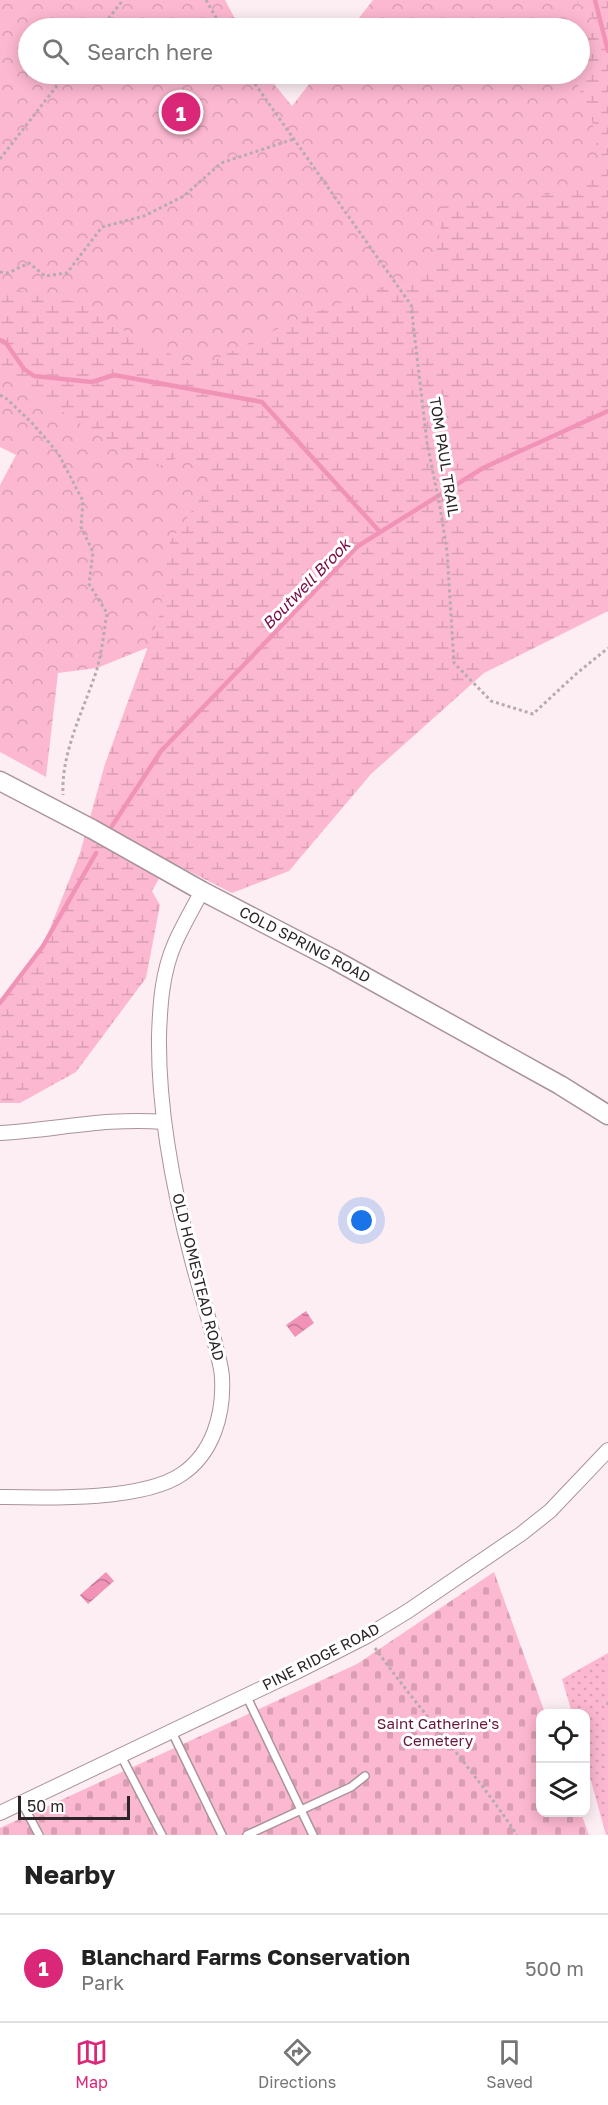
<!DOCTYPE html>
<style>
body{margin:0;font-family:"Golos Text",sans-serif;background:#f2f2f2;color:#222}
.controls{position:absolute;right:18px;bottom:18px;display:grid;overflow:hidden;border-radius:12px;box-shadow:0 3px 15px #0003}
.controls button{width:54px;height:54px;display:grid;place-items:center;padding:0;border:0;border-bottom:2px solid #e0e0e0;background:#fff;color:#222;font:30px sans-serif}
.scale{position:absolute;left:18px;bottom:15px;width:112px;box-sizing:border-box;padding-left:6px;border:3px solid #2d2427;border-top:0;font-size:16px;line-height:21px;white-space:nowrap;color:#2d2427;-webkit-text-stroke:4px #fff;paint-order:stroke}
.you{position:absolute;left:362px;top:1221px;width:21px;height:21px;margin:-15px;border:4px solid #fff;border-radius:50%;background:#1a73e8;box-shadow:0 0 0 9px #1a73e833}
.badge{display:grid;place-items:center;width:39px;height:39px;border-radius:50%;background:#db2777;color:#fff;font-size:20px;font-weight:700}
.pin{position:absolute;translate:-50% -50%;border:3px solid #fff;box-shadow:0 2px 6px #0006}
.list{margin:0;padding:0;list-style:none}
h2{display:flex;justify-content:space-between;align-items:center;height:78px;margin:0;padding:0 24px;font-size:26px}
h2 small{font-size:20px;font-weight:400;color:#767676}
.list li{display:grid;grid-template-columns:39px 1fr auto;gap:18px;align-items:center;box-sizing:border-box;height:108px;padding:0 24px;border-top:2px solid #e0e0e0}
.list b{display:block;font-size:22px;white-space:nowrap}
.list p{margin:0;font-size:20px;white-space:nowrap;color:#767676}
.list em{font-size:20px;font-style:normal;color:#767676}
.icon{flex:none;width:33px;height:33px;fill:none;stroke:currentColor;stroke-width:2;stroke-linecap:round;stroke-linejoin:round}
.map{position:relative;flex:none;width:608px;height:1835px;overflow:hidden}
.search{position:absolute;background:#fff;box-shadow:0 3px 15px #0003;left:18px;right:18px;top:18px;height:66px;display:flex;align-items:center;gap:15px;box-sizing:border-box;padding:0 21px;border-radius:33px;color:#767676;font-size:22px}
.sheet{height:186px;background:#fff}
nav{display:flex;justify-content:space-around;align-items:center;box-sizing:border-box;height:84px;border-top:2px solid #e0e0e0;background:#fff;font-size:16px;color:#767676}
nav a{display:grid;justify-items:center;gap:3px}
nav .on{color:#db2777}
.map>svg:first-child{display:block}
.grass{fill:url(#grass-dots)}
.forest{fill:url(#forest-crowns)}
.wetland{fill:url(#wetland-marsh)}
.cemetery{fill:url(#cemetery-stones)}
.water{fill:url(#water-waves)}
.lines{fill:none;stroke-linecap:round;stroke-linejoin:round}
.stream{stroke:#f093b7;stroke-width:4.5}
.service-casing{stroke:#aa939b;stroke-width:10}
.minor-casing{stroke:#aa939b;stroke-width:16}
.tertiary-casing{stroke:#aa939b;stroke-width:21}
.path{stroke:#b8abaf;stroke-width:3;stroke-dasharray:3 3;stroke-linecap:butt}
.service{stroke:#fff;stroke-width:7}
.minor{stroke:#fff;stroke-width:14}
.tertiary{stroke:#fff;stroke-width:18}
.labels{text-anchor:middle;stroke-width:6;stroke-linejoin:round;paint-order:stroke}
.street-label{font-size:15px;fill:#2d2427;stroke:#fff}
.park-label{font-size:15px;fill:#67163e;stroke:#fff}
.water-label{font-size:16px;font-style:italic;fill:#790a46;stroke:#fff}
</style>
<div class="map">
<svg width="608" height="1835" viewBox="0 0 608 1835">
<defs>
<pattern id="grass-dots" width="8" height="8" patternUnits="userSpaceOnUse" patternTransform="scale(1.5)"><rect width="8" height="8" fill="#fdb8d1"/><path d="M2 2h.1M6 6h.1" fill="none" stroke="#d99eb3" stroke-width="1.8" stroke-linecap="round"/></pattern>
<pattern id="forest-crowns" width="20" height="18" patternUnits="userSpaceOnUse" patternTransform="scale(1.5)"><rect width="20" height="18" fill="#fdb8d1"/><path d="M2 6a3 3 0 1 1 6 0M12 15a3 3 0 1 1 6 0" fill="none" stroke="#d99eb3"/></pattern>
<pattern id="wetland-marsh" width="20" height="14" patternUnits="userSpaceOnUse" patternTransform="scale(1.5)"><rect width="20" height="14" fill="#fdb8d1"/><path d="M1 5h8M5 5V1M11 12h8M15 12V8" fill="none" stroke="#d99eb3"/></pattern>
<pattern id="cemetery-stones" width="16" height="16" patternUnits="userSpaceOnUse" patternTransform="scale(1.5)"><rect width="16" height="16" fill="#fdb8d1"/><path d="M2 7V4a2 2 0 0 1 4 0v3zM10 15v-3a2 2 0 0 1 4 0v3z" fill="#d99eb3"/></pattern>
<pattern id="water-waves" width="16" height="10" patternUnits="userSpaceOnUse" patternTransform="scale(1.5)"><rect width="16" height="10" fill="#f093b7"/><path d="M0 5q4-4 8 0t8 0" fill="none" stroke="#c37895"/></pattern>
</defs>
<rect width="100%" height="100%" fill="#fdeef3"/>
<path class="grass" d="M608 1653V1835H606L586 1763V1714L572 1713 562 1679Z"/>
<path class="forest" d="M0 0H225L240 28H28V74H266L292 106 317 74H580V28H351L373 0H608V569L221 618 97 668 58 673 46 777 0 752V485L16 455 0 447Z"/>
<path class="wetland" d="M575 0H608V611L484 673 371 774 289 871 232 893 169 861 152 891 160 905 146 978 76 1072 20 1103H0V1004L43 946 80 853 105 764 160 614 170 542 212 482 188 453 150 470 0 370V287L81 303 109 323 198 368 302 317 433 270 445 204 552 194 601 171 591 114 572 74H580V44L597 21Z"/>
<path class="cemetery" d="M494 1572 545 1713 540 1714V1812L581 1813 589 1835H0V1828L357 1664Z"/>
<path class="water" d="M306 1311 314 1323 295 1337 286 1325Z
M106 1572 114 1581 88 1604 80 1595Z"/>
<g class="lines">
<path class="stream" d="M595 0 608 51
M0 340 6 343 24 369 34 376 92 382 114 375 262 402 380 532
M112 826 161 751 358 546 483 468 608 411
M0 1003 43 946 96 853"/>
<g class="service-casing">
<path id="service" d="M246 1695 301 1810 247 1835
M171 1730 222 1835
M120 1754 162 1835
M22 1803 39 1835
M313 1835 301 1810 351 1787 365 1776"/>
</g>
<g class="minor-casing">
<path id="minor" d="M0 1133C55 1130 108 1117 164 1122
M0 1497C48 1498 143 1501 182 1474 213 1453 224 1414 222 1378 222 1370 219 1360 217 1352 210 1321 200 1291 192 1260 173 1188 158 1111 159 1036 160 1005 162 972 175 943 183 925 193 908 202 891
M0 1813 296 1672 367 1636 408 1611 521 1534 550 1511 608 1450"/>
</g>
<g class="tertiary-casing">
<g id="tertiary">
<path id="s1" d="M0 781 92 829 202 891 333 959 560 1085 608 1115"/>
</g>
</g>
<path class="path" d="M206 0 222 28
M101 28 123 0
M248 74 411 305 427 443 440 507 447 551 454 663 491 701 533 714 576 674 608 648
M0 159 66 74
M0 272 8 273 29 263 45 276 67 273 102 227 144 216 184 196 221 163 294 139
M0 395 7 399 33 424 58 453 83 501 81 527 93 552 89 584 107 613C104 631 102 651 97 669 84 710 61 751 63 795
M375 1648C421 1712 474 1770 517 1835
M608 1702V1706"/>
<use href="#service" class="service"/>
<use href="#minor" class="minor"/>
<use href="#tertiary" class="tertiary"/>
</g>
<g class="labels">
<g class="street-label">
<text transform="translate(444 457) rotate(81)" y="5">TOM PAUL TRAIL</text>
<text dy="5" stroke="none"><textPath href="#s1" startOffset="346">COLD SPRING ROAD</textPath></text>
<text transform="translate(198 1277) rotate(76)" y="5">OLD HOMESTEAD ROAD</text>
<text transform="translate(321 1657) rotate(-27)" y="5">PINE RIDGE ROAD</text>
</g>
<g class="park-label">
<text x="438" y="1729">Saint Catherine's<tspan x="438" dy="17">Cemetery</tspan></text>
</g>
<g class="water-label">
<text transform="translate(306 584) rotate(-46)" y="6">Boutwell Brook</text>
</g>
</g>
</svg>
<div class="controls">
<button><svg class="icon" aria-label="locate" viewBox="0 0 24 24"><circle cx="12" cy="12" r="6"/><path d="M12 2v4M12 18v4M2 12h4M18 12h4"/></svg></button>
<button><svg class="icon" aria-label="layers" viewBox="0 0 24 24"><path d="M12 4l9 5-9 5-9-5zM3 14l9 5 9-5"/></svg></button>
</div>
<div class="scale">50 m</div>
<div class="you"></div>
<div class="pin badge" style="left:181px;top:112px">1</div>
<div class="search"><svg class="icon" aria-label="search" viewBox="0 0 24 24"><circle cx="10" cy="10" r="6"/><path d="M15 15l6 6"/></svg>Search here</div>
</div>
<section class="sheet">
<h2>Nearby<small></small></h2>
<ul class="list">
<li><span class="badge">1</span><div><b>Blanchard Farms Conservation</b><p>Park</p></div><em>500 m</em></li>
</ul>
</section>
<nav>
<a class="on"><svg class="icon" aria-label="map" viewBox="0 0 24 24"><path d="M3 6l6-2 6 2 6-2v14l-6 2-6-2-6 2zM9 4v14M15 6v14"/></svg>Map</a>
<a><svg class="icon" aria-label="directions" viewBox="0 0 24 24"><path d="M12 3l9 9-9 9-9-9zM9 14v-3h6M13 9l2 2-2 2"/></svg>Directions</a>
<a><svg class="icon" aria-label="saved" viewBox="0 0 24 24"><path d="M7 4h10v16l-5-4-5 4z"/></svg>Saved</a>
</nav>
